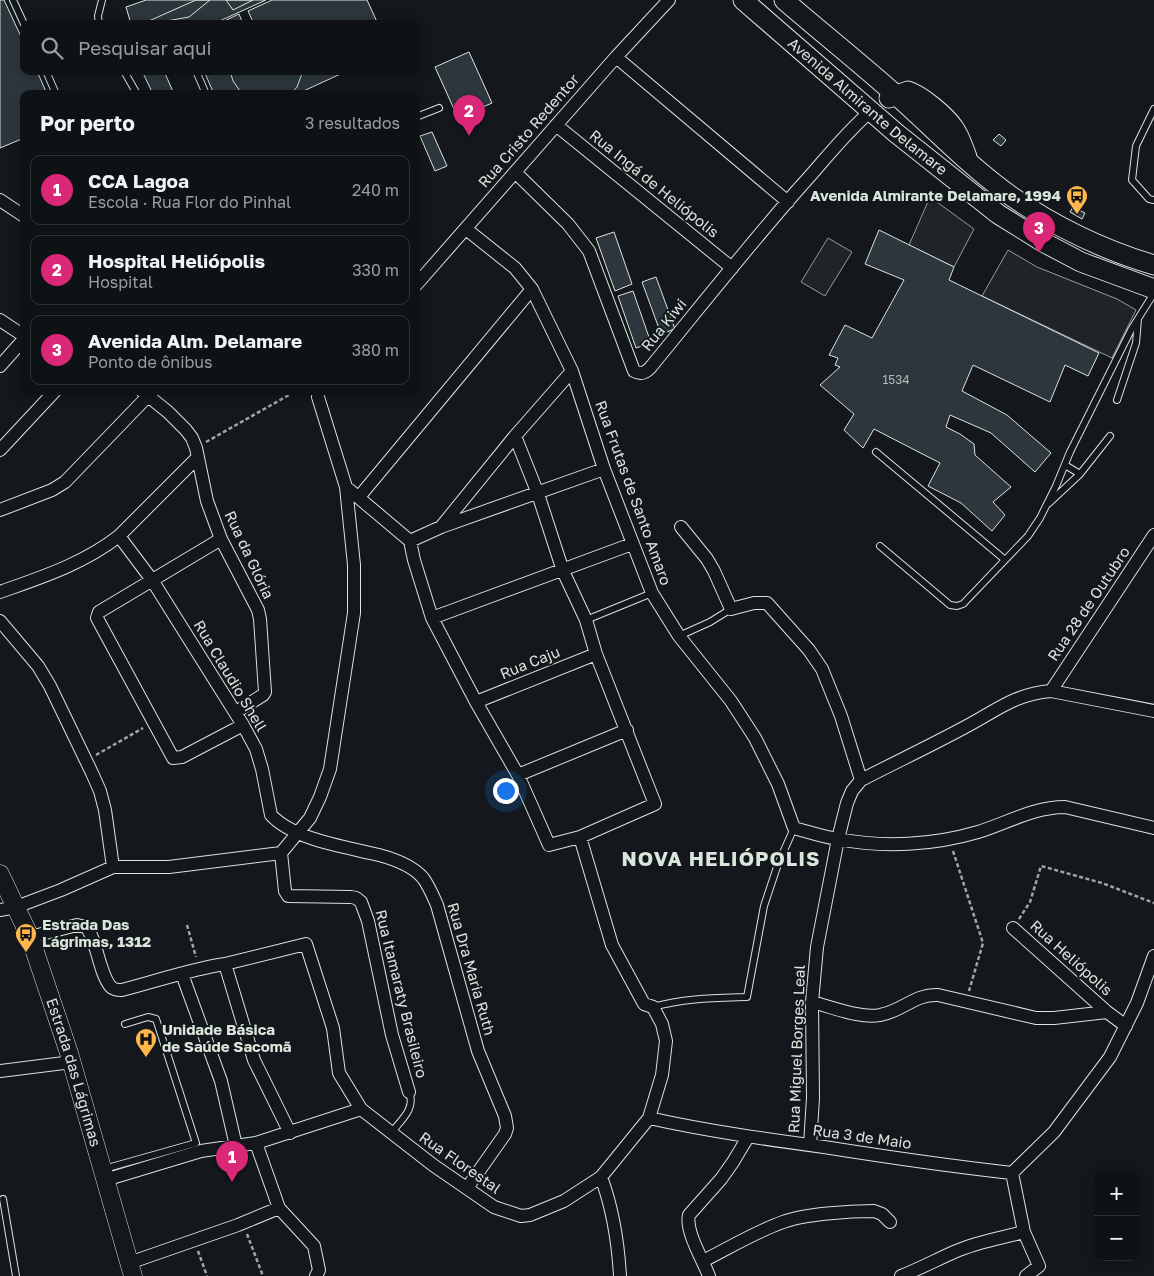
<!DOCTYPE html>
<html lang="pt">
<meta charset="utf-8">
<style>
body{margin:0;font-family:"Golos Text",sans-serif;background:#181b1e;color:#f1f3f6}
.controls{position:absolute;right:15px;bottom:15px;display:grid;overflow:hidden;border-radius:10px;box-shadow:0 2px 12px #0003}
.controls button{width:45px;height:45px;display:grid;place-items:center;padding:0;border:0;border-bottom:1px solid #2f3234;background:#0f1215;color:#f1f3f6;font:25px sans-serif}
.you{position:absolute;left:505px;top:790px;width:18px;height:18px;margin:-12px;border:4px solid #fff;border-radius:50%;background:#1a73e8;box-shadow:0 0 0 8px #1a73e833}
.badge{display:grid;place-items:center;width:32px;height:32px;border-radius:50%;background:#db2777;color:#fff;font-size:16px;font-weight:700}
.pin{position:absolute;translate:-50% -41px;filter:drop-shadow(0 1px 2px #0008)}
.pin::after{content:'';position:absolute;top:26px;width:18px;height:15px;background:inherit;clip-path:polygon(0 0,100% 0,50% 100%)}
.list{margin:0;padding:0;list-style:none}
h2{display:flex;justify-content:space-between;align-items:center;height:65px;margin:0;padding:0 20px;font-size:21px}
h2 small{font-size:16px;font-weight:400;color:#9b9ea0}
.list li{display:grid;grid-template-columns:32px 1fr auto;gap:15px;align-items:center;box-sizing:border-box;height:70px;margin:0 10px 10px;padding:0 10px;border:1px solid #2f3234;border-radius:10px}
.list b{display:block;font-size:19px;white-space:nowrap}
.list p{margin:0;font-size:16px;white-space:nowrap;color:#9b9ea0}
.list em{font-size:16px;font-style:normal;color:#9b9ea0}
.icon{flex:none;width:28px;height:28px;fill:none;stroke:currentColor;stroke-width:2;stroke-linecap:round;stroke-linejoin:round}
.map{position:relative;flex:none;width:1154px;height:1276px;overflow:hidden}
.search{position:absolute;background:#0f1215;box-shadow:0 2px 12px #0003;left:20px;top:20px;width:400px;height:55px;display:flex;align-items:center;gap:12px;box-sizing:border-box;padding:0 18px;border-radius:10px;color:#9b9ea0;font-size:19px}
.panel{position:absolute;background:#0f1215;box-shadow:0 2px 12px #0003;left:20px;top:90px;width:400px;height:305px;border-radius:10px}
.map>svg:first-child{display:block}
.green{fill:#202428;stroke:#939e99}
.building{fill:#2c363c;stroke:#d8e6dc}
.lines{fill:none;stroke-linecap:round;stroke-linejoin:round}
.service-casing{stroke:#d8e6dc;stroke-width:8}
.minor-casing{stroke:#d8e6dc;stroke-width:14}
.secondary-casing{stroke:#d8e6dc;stroke-width:19}
.primary-casing{stroke:#d8e6dc;stroke-width:21}
.path{stroke:#9da8a2;stroke-width:2.5;stroke-dasharray:4 2.5;stroke-linecap:butt}
.service{stroke:#14181c;stroke-width:6}
.minor{stroke:#14181c;stroke-width:12}
.secondary{stroke:#14181c;stroke-width:18}
.primary{stroke:#14181c;stroke-width:19}
.labels{text-anchor:middle;stroke-width:4;stroke-linejoin:round;paint-order:stroke}
.number-label{font-size:12px;fill:#adbab4}
.street-label{font-size:15px;fill:#d8e6dc;stroke:#14181c}
.poi-label{font-size:15px;font-weight:bold;fill:#d8e6dc;stroke:#14181c;text-anchor:start}
.district-label{font-size:20px;font-weight:bold;letter-spacing:1px;fill:#d8e6dc;stroke:#14181c}
</style>
<div class="map">
<svg width="1154" height="1276" viewBox="0 0 1154 1276">
<rect width="100%" height="100%" fill="#14181c"/>
<path class="green" d="M930 197 974 229 954 267 909 245Z
M828 238 852 252 825 296 801 282Z
M1008 250 1037 267 1117 299 1136 310 1112 358 982 296Z"/>
<path class="building" d="M0 0H4L24 43V71H37L47 94H24V138L0 148Z
M146 0H210L189 17 149 24H131L126 7Z
M196 0H266L213 24H142Z
M226 0H253L233 10Z
M272 0H367L378 24H254L248 11Z
M239 14 243 24H218Z
M469 52 492 103 458 118 435 67Z
M142 71H164L174 94H153Z
M204 71H347L297 94H214Z
M230 71H303L297 87 291 94H244L240 91 233 81Z
M432 132 447 166 435 171 420 136Z
M999 134 1006 140 1001 146 993 140Z
M1073 207 1085 213 1082 219 1070 212Z
M879 230 954 267 949 280 1099 353 1088 376 1065 365 1050 402 973 365 962 391 1007 415 1051 453 1035 472 991 433 950 415 946 427 960 434 974 444 975 455 1011 487 993 502 1005 515 992 531 961 503 928 486 940 463 874 429 863 448 844 430 854 414 820 385 840 367 835 365 838 358 829 355 845 325 872 338 904 280 865 264Z
M614 232 632 284 615 291 596 238Z
M656 277 675 329 661 334 642 282Z
M633 291 651 343 636 348 618 296Z"/>
<g class="lines">
<g class="service-casing">
<path id="service" d="M13 0 24 24
M99 24 98 16 102 0
M46 71 56 94
M124 71 137 94
M196 71 206 94
M1154 109 1136 146 1132 180 1149 199 1154 200
M416 117 439 108
M1117 400 1136 343 1138 319
M876 452 1004 559
M1065 465 1080 474
M1049 503 1080 474 1110 436
M880 546 950 605 957 606 963 604 1028 536 1040 518 1056 486 1070 452 1131 330 1154 293
M586 620 652 593
M679 636 710 622 731 609
M653 1007C684 998 715 998 747 997L764 906 778 864 794 828
M391 1133C401 1120 416 1109 409 1092
M104 1169 196 1143 156 1019 148 1017 125 1024
M3 1199 16 1276"/>
</g>
<g class="minor-casing">
<path id="minor" d="M616 57 788 202
M556 125 732 268
M515 172 568 224 589 251 634 371C641 375 645 373 650 368 700 307 749 245 801 186 824 161 845 133 871 111
M0 200 24 216
M466 229 515 268 532 289 572 371 604 469 652 593 679 636 731 701 755 738 778 784 794 828C809 832 823 837 838 839 884 848 934 845 978 832 1007 823 1034 807 1065 807L1154 828
M416 285 616 57 669 0
M0 320 24 336
M0 366 24 339
M142 391 168 412 186 430 192 438 196 448 207 501 221 539 258 610 260 619 265 692 263 695 236 712
M515 436 538 494 563 571 586 620 596 654 655 804 580 837
M0 450 55 391
M359 497 532 289
M0 510 52 490 65 482 148 396
M441 527 515 436 572 371
M681 527 707 559 714 571 731 609 754 603H767L809 650 822 669 841 716 861 780
M119 536 152 580 243 725 256 749 262 769 271 815C294 840 347 847 379 855 394 859 412 865 423 878 429 886 433 896 437 905L478 1051 505 1116 507 1128 505 1134 467 1188
M221 539 99 612 97 618 173 758 182 757 243 725
M410 541 441 527 604 469
M0 592C42 577 83 564 119 536L197 458
M432 618 632 544
M0 621 38 666 50 686 92 773 100 791 105 810 113 867
M1051 691 1154 535
M476 702 596 654
M518 775 627 730
M281 853 285 891 288 896 351 897 356 898 361 902 368 921 392 1035 409 1092
M0 910 16 907 61 890 113 867H169L281 853 310 818 320 797 330 769 354 613V565L346 487 318 397
M1013 928 1107 1012
M30 937 77 925 86 927C97 939 99 974 111 987 114 990 118 990 122 990 157 981 191 969 225 964L254 1060 290 1133
M225 964 306 944 333 1028 339 1073 361 1109 433 1165 494 1207 521 1216 530 1215 564 1201 601 1177 649 1118 662 1075 666 1041 662 1024 653 1007 644 1004 612 945 580 837 549 845 518 775 476 702 432 618 414 560 410 541 346 487
M182 974 221 1081 236 1146
M812 1002C832 1007 861 1019 880 1015 903 1011 914 994 938 995L1036 1018H1054L1107 1012 1126 1026
M0 1071 72 1062
M649 1118C707 1131 765 1139 824 1147 887 1157 949 1166 1012 1173
M256 1143 279 1208 314 1246 319 1270 316 1276
M810 1145 813 1098 812 1002 817 947 838 839 847 803 852 791 861 780C896 762 932 745 967 726 997 710 1015 694 1051 691L1154 711
M601 1177C613 1209 618 1241 620 1276
M105 1180 201 1151 256 1143 361 1109
M703 1261C729 1248 755 1232 783 1222 804 1214 850 1211 874 1211L882 1214 890 1222
M129 1263 238 1225 279 1208
M709 1276C703 1260 685 1231 689 1215L721 1179 733 1162 748 1137
M901 1276C919 1269 936 1260 954 1252 976 1242 1001 1238 1024 1232
M1026 1276 1039 1266 1024 1232 1012 1173 1054 1132 1110 1057 1137 1003 1154 956"/>
</g>
<g class="secondary-casing">
<g id="secondary">
<path id="s1" d="M0 874 30 937 69 1053 133 1276"/>
</g>
</g>
<g class="primary-casing">
<g id="primary">
<path id="s2" d="M743 0 896 133 998 214 1043 242 1081 262 1154 289"/>
<path d="M784 0C821 32 860 63 897 96 934 129 970 167 1011 196 1054 226 1104 250 1154 265"/>
<path d="M889 98 908 91C921 95 946 116 954 128 960 136 963 147 967 157"/>
</g>
</g>
<path class="path" d="M206 442 296 391
M96 755 143 728
M953 851 983 943 969 991
M1019 919 1030 902 1041 866 1102 883 1154 903
M187 925 196 957
M247 1234 263 1276
M198 1251 207 1276"/>
<use href="#service" class="service"/>
<use href="#minor" class="minor"/>
<use href="#secondary" class="secondary"/>
<use href="#primary" class="primary"/>
</g>
<defs>
<g id="bus-pin" transform="scale(1.125)"><path d="M0 17L-7.5 6A9.5 9.5 0 1 1 7.5 6Z" fill="#ffb74d" stroke="#14181c"/><path d="M-5-6H5V4H4V6H2V4H-2V6H-4V4H-5ZM-3.5-4V0h7V-4ZM-3.5 1.2v1.5H-2V1.2ZM2 1.2v1.5H3.5V1.2Z" fill="#111"/></g>
<g id="hospital-pin" transform="scale(1.125)"><path d="M0 17L-7.5 6A9.5 9.5 0 1 1 7.5 6Z" fill="#ffb74d" stroke="#14181c"/><path d="M-5-5h3v3.5h4V-5h3V5h-3V1.5h-4V5h-3Z" fill="#111"/></g>
</defs>
<g fill-rule="evenodd">
<use href="#bus-pin" x="1077" y="196"/>
<use href="#bus-pin" x="26" y="934"/>
<use href="#hospital-pin" x="146" y="1039"/>
</g>
<g class="labels">
<g class="number-label">
<text x="896" y="384">1534</text>
</g>
<g class="street-label">
<text dy="5" stroke="none"><textPath href="#s2" startOffset="164">Avenida Almirante Delamare</textPath></text>
<text transform="translate(529 131) rotate(-49)" y="5">Rua Cristo Redentor</text>
<text transform="translate(654 184) rotate(39)" y="5">Rua Ingá de Heliópolis</text>
<text transform="translate(664 325) rotate(-51)" y="5">Rua Kiwi</text>
<text transform="translate(633 493) rotate(70)" y="5">Rua Frutas de Santo Amaro</text>
<text transform="translate(249 555) rotate(65)" y="5">Rua da Glória</text>
<text transform="translate(1089 604) rotate(-56)" y="5">Rua 28 de Outubro</text>
<text transform="translate(530 663) rotate(-22)" y="5">Rua Caju</text>
<text transform="translate(230 676) rotate(59)" y="5">Rua Claudio Shell</text>
<text transform="translate(1071 958) rotate(42)" y="5">Rua Heliópolis</text>
<text transform="translate(471 969) rotate(74)" y="5">Rua Dra Maria Ruth</text>
<text transform="translate(401 994) rotate(76)" y="5">Rua Itamaraty Brasileiro</text>
<text transform="translate(797 1049) rotate(-88)" y="5">Rua Miguel Borges Leal</text>
<text dy="5" stroke="none"><textPath href="#s1" startOffset="212">Estrada das Lágrimas</textPath></text>
<text transform="translate(862 1137) rotate(8)" y="5">Rua 3 de Maio</text>
<text transform="translate(460 1163) rotate(35)" y="5">Rua Florestal</text>
</g>
<g class="poi-label">
<text x="1061" y="201" text-anchor="end">Avenida Almirante Delamare, 1994</text>
<text x="42" y="930">Estrada Das<tspan x="42" dy="17">Lágrimas, 1312</tspan></text>
<text x="162" y="1035">Unidade Básica<tspan x="162" dy="17">de Saúde Sacomã</tspan></text>
</g>
<g class="district-label">
<text x="721" y="866">NOVA HELIÓPOLIS</text>
</g>
</g>
</svg>
<div class="controls">
<button>+</button>
<button>−</button>
</div>
<div class="you"></div>
<div class="pin badge" style="left:232px;top:1182px">1</div>
<div class="pin badge" style="left:469px;top:136px">2</div>
<div class="pin badge" style="left:1039px;top:253px">3</div>
<div class="search"><svg class="icon" aria-label="search" viewBox="0 0 24 24"><circle cx="10" cy="10" r="6"/><path d="M15 15l6 6"/></svg>Pesquisar aqui</div>
<section class="panel">
<h2>Por perto<small>3 resultados</small></h2>
<ul class="list">
<li><span class="badge">1</span><div><b>CCA Lagoa</b><p>Escola · Rua Flor do Pinhal</p></div><em>240 m</em></li>
<li><span class="badge">2</span><div><b>Hospital Heliópolis</b><p>Hospital</p></div><em>330 m</em></li>
<li><span class="badge">3</span><div><b>Avenida Alm. Delamare</b><p>Ponto de ônibus</p></div><em>380 m</em></li>
</ul>
</section>
</div>
